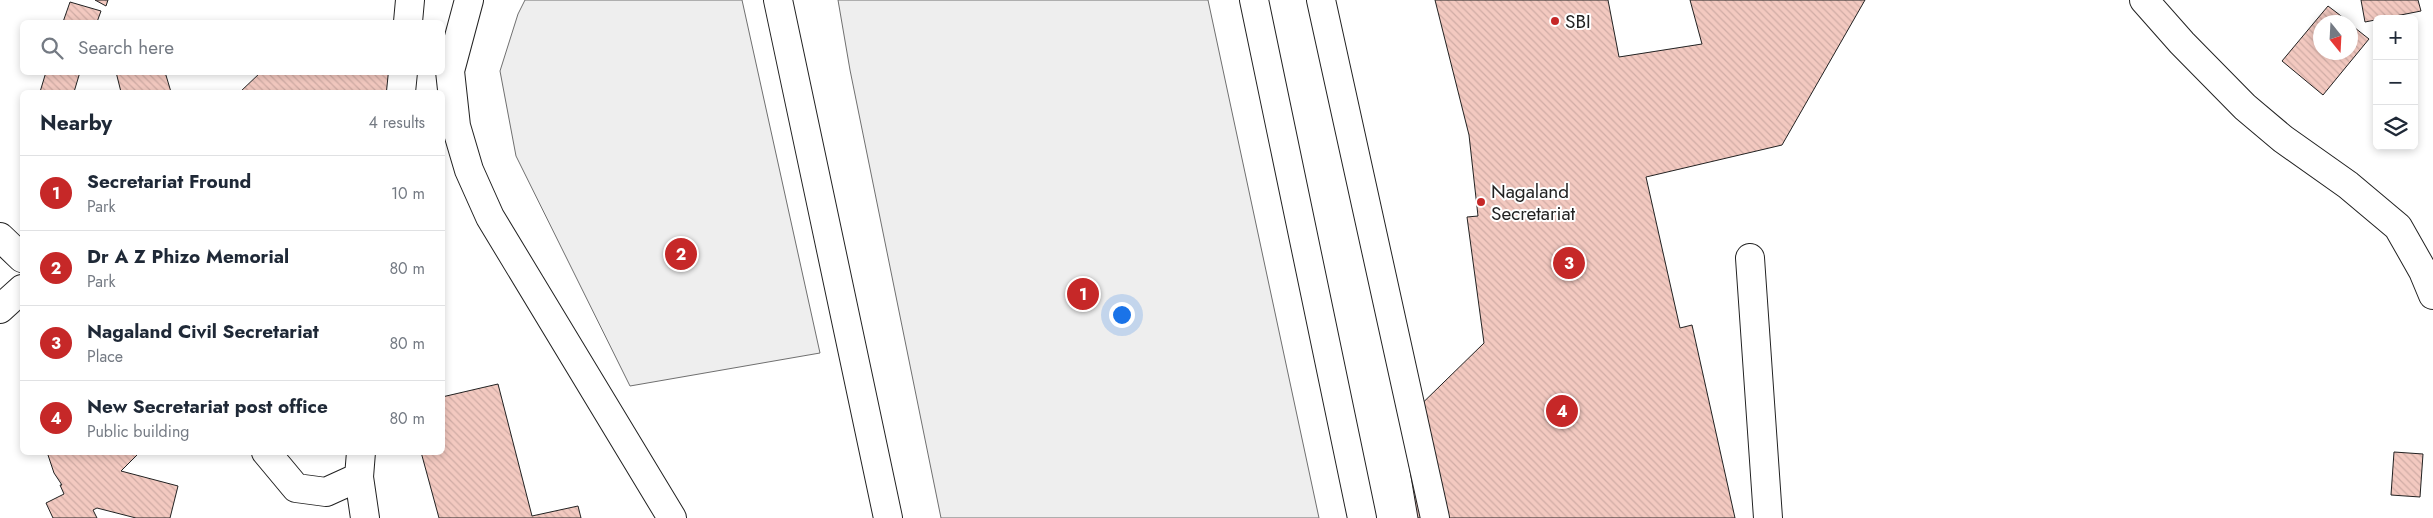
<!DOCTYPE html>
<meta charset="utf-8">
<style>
body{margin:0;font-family:Jost,sans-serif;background:#f2f2f3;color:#1f2937}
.controls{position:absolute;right:15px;top:15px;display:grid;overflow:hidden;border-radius:8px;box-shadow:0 2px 8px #0003}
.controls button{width:45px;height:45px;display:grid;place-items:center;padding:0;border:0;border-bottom:1px solid #e0e1e3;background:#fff;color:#1f2937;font:25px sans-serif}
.compass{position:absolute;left:2313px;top:15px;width:45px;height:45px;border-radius:50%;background:#fff;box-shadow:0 2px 8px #0003;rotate:162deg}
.you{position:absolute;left:1121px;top:314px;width:18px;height:18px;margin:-12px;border:4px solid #fff;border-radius:50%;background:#1a73e8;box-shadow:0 0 0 8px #1a73e833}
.badge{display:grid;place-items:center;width:32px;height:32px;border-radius:50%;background:#c62828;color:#fff;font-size:16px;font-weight:700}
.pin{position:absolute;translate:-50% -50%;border:2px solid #fff;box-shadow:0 1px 5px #0006}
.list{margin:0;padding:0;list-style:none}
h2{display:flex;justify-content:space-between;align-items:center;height:65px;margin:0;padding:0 20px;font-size:21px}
h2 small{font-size:16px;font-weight:400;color:#747a83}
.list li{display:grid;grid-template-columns:32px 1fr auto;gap:15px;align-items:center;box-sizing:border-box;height:75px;padding:0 20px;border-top:1px solid #e0e1e3}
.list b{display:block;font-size:19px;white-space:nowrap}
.list p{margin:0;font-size:16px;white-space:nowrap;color:#747a83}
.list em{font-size:16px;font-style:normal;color:#747a83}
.icon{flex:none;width:28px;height:28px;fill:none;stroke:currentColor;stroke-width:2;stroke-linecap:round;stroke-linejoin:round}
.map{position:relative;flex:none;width:2433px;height:518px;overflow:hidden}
.search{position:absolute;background:#fff;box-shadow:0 2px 8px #0003;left:20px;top:20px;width:425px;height:55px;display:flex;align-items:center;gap:12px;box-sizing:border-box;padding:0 18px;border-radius:8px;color:#747a83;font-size:19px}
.panel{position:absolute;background:#fff;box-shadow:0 2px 8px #0003;left:20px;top:90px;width:425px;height:365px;border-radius:8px}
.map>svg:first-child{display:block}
.green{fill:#eee;stroke:#6f6f6f}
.building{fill:url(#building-back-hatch);stroke:#222}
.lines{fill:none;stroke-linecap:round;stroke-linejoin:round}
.minor-casing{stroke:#222;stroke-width:30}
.major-casing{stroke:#222;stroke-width:30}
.minor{stroke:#fff;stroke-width:28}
.major{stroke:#fff;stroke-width:28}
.poi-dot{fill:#c62828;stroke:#fff;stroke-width:2}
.labels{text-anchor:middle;stroke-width:4;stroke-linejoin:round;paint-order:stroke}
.poi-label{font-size:19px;fill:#222;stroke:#fff;text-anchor:start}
</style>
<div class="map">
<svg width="2433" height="518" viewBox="0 0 2433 518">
<defs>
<pattern id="building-back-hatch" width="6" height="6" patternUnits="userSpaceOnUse" patternTransform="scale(1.25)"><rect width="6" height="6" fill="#f3c9c0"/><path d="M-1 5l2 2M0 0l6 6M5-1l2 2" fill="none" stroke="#d0aca5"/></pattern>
</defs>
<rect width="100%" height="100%" fill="#fff"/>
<path class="green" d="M525 0H742L820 353 630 386 516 156 500 71 518 14Z
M838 0H1208L1319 518H941L850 70Z"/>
<path class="building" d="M95 0H108L106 6Z
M1435 0H1608L1619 57 1702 44 1690 0H1865L1782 145 1646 177 1680 328 1692 325 1735 518H1418L1402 423 1484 343 1467 217 1478 216 1469 135Z
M2361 0H2418L2421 11 2365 22Z
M70 2 101 11 97 22H63Z
M2328 6 2349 22H2320V52H2350V24L2369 39 2323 95 2282 61Z
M46 72H80L74 92H40Z
M116 72H165L171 92H121Z
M261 72H392L390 92H240Z
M498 384 532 516 578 506 581 518H439L421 452H442V397Z
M47 452H140L121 471 178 486 170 518H136L97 508 93 510 97 518H53L46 503 64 494 60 485H62L54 473Z
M2394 452 2423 454 2420 497 2391 495Z"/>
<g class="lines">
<g class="minor-casing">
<path id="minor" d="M778 0 888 518
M1254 0 1362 518
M1321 0 1435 518
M2144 0 2182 43 2245 107 2283 139 2348 185 2398 227 2423 271 2433 295
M408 22 410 0
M401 92 403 72
M1750 258 1768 518
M0 309 22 289
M266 452 296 488 326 492 359 477
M361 452 359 477 365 518"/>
</g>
<g class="major-casing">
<path id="major" d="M469 0 450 71 456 126 469 170 490 217 672 518
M0 237 22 258"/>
</g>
<use href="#minor" class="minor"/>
<use href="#major" class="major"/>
</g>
<g class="poi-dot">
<circle cx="1555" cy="21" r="5"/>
<circle cx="1481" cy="202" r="5"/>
</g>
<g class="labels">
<g class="poi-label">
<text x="1565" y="28">SBI</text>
<text x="1491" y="198">Nagaland<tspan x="1491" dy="22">Secretariat</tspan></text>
</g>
</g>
</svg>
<div class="controls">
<button>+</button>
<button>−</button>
<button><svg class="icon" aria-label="layers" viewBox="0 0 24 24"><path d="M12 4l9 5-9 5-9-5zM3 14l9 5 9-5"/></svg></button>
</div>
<svg class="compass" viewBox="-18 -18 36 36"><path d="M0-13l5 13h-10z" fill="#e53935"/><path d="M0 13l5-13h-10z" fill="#747a83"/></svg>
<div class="you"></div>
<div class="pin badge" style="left:1083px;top:294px">1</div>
<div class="pin badge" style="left:681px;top:254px">2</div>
<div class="pin badge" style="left:1569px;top:263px">3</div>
<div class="pin badge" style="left:1562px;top:411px">4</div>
<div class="search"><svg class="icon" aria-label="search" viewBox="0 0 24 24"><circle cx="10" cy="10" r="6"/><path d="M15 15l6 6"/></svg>Search here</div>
<section class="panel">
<h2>Nearby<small>4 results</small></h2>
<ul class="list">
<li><span class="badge">1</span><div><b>Secretariat Fround</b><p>Park</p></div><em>10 m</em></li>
<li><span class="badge">2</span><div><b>Dr A Z Phizo Memorial</b><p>Park</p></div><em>80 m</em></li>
<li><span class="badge">3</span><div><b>Nagaland Civil Secretariat</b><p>Place</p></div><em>80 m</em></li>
<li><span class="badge">4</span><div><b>New Secretariat post office</b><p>Public building</p></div><em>80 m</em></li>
</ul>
</section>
</div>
